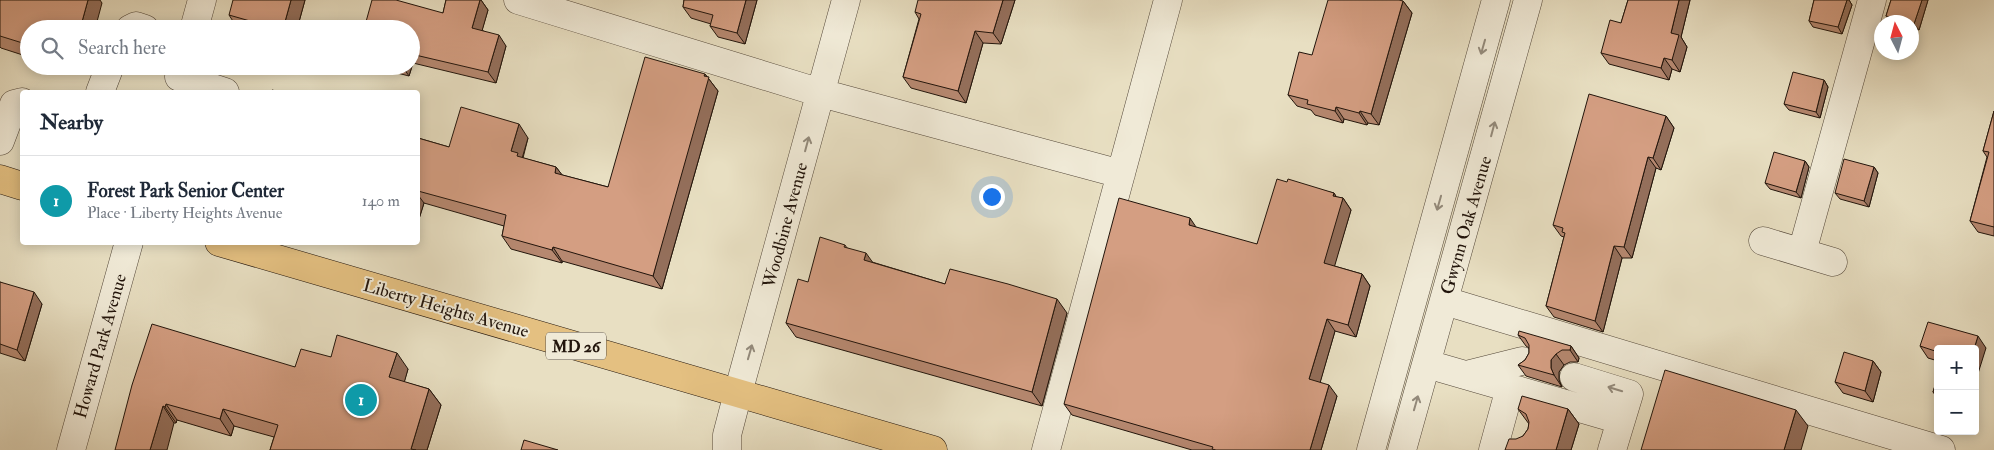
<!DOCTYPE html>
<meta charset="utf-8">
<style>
body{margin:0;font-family:"IM FELL Double Pica",serif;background:#f2f2f3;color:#1f2937}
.controls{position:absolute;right:15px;bottom:15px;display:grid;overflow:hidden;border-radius:5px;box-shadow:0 2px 12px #0003}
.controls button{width:45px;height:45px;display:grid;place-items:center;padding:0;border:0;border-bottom:1px solid #e0e1e3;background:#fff;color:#1f2937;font:25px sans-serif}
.compass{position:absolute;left:1874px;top:15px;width:45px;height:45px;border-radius:50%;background:#fff;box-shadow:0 2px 12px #0003;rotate:354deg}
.you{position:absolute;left:991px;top:196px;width:18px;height:18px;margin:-12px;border:4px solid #fff;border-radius:50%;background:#1a73e8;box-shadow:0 0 0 8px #1a73e833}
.badge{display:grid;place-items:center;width:32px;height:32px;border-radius:50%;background:#ea580c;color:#fff;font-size:16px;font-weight:700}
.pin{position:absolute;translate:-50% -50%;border:2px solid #fff;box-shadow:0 1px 5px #0006}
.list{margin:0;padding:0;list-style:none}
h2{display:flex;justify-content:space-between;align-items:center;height:65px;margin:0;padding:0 20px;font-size:21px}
h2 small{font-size:16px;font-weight:400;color:#747a83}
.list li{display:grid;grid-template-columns:32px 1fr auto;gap:15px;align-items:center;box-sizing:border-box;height:90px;padding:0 20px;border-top:1px solid #e0e1e3}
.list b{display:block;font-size:19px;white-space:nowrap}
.list p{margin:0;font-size:16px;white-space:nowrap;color:#747a83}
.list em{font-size:16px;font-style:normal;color:#747a83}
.icon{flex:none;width:28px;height:28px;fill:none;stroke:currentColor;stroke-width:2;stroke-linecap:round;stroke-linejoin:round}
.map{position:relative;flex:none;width:1994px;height:450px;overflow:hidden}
.search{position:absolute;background:#fff;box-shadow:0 2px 12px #0003;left:20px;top:20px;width:400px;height:55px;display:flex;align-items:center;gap:12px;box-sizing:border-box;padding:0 18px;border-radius:28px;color:#747a83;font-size:19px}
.panel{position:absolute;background:#fff;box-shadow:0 2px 12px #0003;left:20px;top:90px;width:400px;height:155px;border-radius:5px}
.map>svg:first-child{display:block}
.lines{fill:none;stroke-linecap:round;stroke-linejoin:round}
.minor-casing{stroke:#534739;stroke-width:29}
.major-casing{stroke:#21140b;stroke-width:29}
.minor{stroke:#f0ead7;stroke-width:28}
.major{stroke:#e4c081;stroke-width:28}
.wall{fill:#b68870;stroke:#21140b}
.shaded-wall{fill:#946f5b;stroke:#21140b}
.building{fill:#d49e82;stroke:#21140b}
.oneway{stroke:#938a7b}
.labels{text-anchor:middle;stroke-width:4;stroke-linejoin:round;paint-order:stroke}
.shield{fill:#f0ead7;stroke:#5f5448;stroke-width:1}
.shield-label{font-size:16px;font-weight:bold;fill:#21140b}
.street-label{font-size:18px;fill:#21140b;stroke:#f0ead7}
</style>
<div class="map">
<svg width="1994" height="450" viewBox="0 0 1994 450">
<rect width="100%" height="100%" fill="#e8dfc2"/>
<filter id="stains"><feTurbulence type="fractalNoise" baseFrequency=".004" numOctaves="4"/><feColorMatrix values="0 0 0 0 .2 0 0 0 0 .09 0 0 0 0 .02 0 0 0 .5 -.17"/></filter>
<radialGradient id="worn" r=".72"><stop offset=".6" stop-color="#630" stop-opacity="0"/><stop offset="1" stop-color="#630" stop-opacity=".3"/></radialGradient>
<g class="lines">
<g class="minor-casing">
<path id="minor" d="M518 0 821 93 1121 174
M130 29 136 26 145 29
M194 29 202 0
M179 77 225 92
M100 92 110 66
M0 141 14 104 22 102
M1763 241 1833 262
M1802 252 1872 0
M1445 301 1941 450
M1427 364 1621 420
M1466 375 1522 361
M1574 377 1629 394 1612 450
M71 450 129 242
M727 450V435L738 393 846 0
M1046 450 1168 0
M1371 450 1496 0
M1402 450 1528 0
M1493 450 1510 388"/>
</g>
<g class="major-casing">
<path id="major" d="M0 179 22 186
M219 242 933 450"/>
</g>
<use href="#minor" class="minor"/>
<use href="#major" class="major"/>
</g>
<path class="wall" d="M0 0 102 3 29 29V57L1 48 0 47Z
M305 0 297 29H238L229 15Z
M446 0H481L488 10 482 30 506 46 496 83 413 63 409 76 370 66H411V29L443 13Z
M684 0H757L745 44 718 37 710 26 711 24 691 18 683 7Z
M1015 0 1001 44 983 43 966 103 911 88 903 77 919 19 915 12Z
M1628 0H1690L1681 37 1687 47 1680 72 1672 69 1669 80 1609 64 1601 53 1621 23Z
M1814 0H1849L1852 5 1842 34 1813 27 1809 21Z
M1891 0H1928L1919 30 1912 28V22H1891L1886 16Z
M1403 1 1412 13 1379 125 1368 123 1367 125 1344 119 1343 123 1315 115 1311 110 1297 106 1288 95 1312 55Z
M62 66H80L79 71Z
M705 74 718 91 662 289 562 261V263L511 249 502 236 504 226 459 213 424 203 418 222V138L449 147 528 138 523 158 556 167 562 175 608 187Z
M1824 80 1828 87 1820 118 1789 110 1784 104Z
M1994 111V236L1978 232 1970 221 1987 157 1983 151Z
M1666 116 1674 128 1661 170 1656 168 1632 258H1622L1603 332 1554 317 1546 306 1564 237 1561 236 1553 225Z
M1805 161 1809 167 1801 198 1770 189 1765 183Z
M1874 167 1878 173 1869 207 1840 199 1835 193Z
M1287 182 1334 193 1336 197 1343 198 1351 210 1334 266 1362 274 1370 286 1356 337 1335 331 1320 382 1337 396 1321 450H1192L1072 415 1064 404 1257 244Z
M845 245 847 248 872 262 945 284 1067 313 1042 406 796 337 786 323 808 282Z
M0 282 42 304 25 361 0 353Z
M1518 335 1571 346 1579 358 1578 362H1570L1564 365 1559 372V380L1562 387 1526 376 1518 365 1525 360 1529 353V348L1526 346Z
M1920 346 1986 348 1975 349H1938V361L1928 358Z
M331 357 408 369 404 382 429 389 441 405 427 450H270L274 437 234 426 231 436 177 420 176 423H174L132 385 295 367Z
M1873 361 1881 372 1873 402 1843 393 1835 382Z
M1938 376V399L1933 392Z
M1518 409H1568L1579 424 1571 450H1505L1523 436 1528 429 1529 424Z"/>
<path class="shaded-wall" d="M88 0H100L102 3 95 29H80Z
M291 0H305L297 29H283Z
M480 0H481L488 10 480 38 472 28Z
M746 0H757L745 44 737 33Z
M1003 0H1015L1001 44 993 33Z
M1679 0H1690L1681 37 1687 47 1680 72 1672 60 1671 33Z
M1847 0H1849L1852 5 1842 34 1838 27Z
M1922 0H1928L1919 30 1914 24Z
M1403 1 1412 13 1379 125 1371 114Z
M975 31 983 43 966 103 958 91Z
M499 35 506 46 496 83 488 72Z
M1664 58 1672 69 1669 80 1661 68Z
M411 60 413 63 409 76 402 66H411Z
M76 66H80L79 71Z
M705 74 718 91 662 289 653 276Z
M1824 80 1828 87 1820 118 1816 112Z
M1336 107 1344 119 1343 123 1335 111Z
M1360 111 1368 123 1367 125 1359 113Z
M1666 116 1674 128 1661 170 1653 158Z
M519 124 528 138 521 162 511 151Z
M1648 157 1656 168 1632 258 1624 247Z
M1805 161 1809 167 1801 198 1796 192Z
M556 167 566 180 555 173Z
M1874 167 1878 173 1869 207 1864 201Z
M1334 193 1341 204 1343 198 1351 210 1332 275 1324 263Z
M418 195 424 203 418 222Z
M1190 218 1198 230 1189 225Z
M1614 246 1622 258 1603 332 1595 321Z
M553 247 562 261V263L552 250Z
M866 253 876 267 864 260Z
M1362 274 1370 286 1356 337 1348 325Z
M34 292 42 304 25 361 17 350Z
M1057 299 1067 313 1042 406 1032 392Z
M1327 319 1335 331 1318 390 1309 379Z
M1978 336 1986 348 1975 383V349H1974Z
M1571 346 1579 358 1578 362 1570 350Z
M397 353 408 369 401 394 389 377Z
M1556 354 1564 365 1559 372V380L1562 387 1554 375 1551 368V360Z
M1873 361 1881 372 1873 402 1865 391Z
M1329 385 1337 396 1321 450H1310Z
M429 389 441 405 427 450H412L411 449Z
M166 404 177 420 176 423 165 407Z
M163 406 174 423 167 450H150Z
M223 409 234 426 231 436 220 419Z
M1568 409 1579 424 1571 450H1556Z
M1796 410 1808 426 1801 450H1784Z"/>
<path class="building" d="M0 0H88L80 29H29V45L0 36Z
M233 0H291L283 29H278L229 15Z
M372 0H396L443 13 446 0H480L472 28 499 35 488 72 411 54V29H364Z
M684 0H746L737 33 710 26 713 15 683 7Z
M918 0H1003L993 33 975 31 958 91 903 77 921 14 915 12Z
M1328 0H1399L1403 1 1371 114 1360 111 1359 113 1336 107 1335 111 1307 104 1308 100 1288 95 1299 52 1312 55Z
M1628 0H1679L1671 33 1679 35 1672 60 1664 58 1661 68 1601 53 1610 20 1621 23Z
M1814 0H1847L1838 27 1809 21Z
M1891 0H1922L1914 24 1912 22 1886 16Z
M645 57 705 74 704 76 709 77 653 276 553 247 552 250 502 236 506 215 418 191V138L449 147 461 107 519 124 511 151 518 153 517 156 556 167 555 173 608 187Z
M1793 72 1824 80 1816 112 1784 104Z
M272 90 280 92H272Z
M1589 94 1666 116 1653 158 1648 157 1624 247 1614 246 1595 321 1546 306 1565 233 1562 232 1563 228 1553 225Z
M1994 111V227L1970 221 1989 152 1983 151Z
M1774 152 1805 161 1796 192 1765 183Z
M1844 159 1874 167 1864 201 1835 193Z
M1277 179 1287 182 1288 179 1334 193 1333 196 1343 198 1324 263 1362 274 1348 325 1327 319 1309 379 1329 385 1310 450H1216L1212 449 1213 447 1064 404 1119 198 1190 218 1189 225 1257 244Z
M820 237 845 245 844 247 866 253 864 260 945 284 950 269 1008 284 1057 299 1032 392 786 323 798 279 808 282Z
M0 282 34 292 17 350 0 344Z
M1928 322 1978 336 1974 349H1938V352L1920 346Z
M152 324 295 367 301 349 331 357 337 335 397 353 389 377 429 389 411 449 416 450H270L278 425 223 409 220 419 166 404 165 407 163 406 150 450H115L132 385Z
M1519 331 1571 346 1570 350H1562L1556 354 1551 360V368L1554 375 1518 365 1525 360 1529 353V345L1525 338 1518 335Z
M1844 352 1873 361 1865 391 1835 382Z
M1665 370 1796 410 1784 450H1641Z
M1938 376V393L1933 392Z
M1522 396 1568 409 1556 450H1505L1509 439H1516L1523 436 1528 429 1529 422 1526 414 1518 409Z
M524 440 558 450H521Z"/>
<defs><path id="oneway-shaft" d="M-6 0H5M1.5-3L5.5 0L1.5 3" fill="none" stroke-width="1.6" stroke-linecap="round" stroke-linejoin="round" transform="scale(1.25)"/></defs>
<g class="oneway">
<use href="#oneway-shaft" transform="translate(1483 47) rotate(106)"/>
<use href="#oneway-shaft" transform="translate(1493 129) rotate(-75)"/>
<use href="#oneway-shaft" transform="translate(807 144) rotate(-75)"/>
<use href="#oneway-shaft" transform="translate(1439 203) rotate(106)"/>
<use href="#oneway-shaft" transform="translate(750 352) rotate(-74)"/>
<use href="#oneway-shaft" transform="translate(1615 389) rotate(-163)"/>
<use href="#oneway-shaft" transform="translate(1416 403) rotate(-74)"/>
</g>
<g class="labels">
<rect class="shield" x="546" y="332.5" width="60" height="27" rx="4"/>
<g class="shield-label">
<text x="576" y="352">MD 26</text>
</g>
<g class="street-label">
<text transform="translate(785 225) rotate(-75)" y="6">Woodbine Avenue</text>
<text transform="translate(1466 225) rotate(-74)" y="6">Gwynn Oak Avenue</text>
<text transform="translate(446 308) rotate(16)" y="6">Liberty Heights Avenue</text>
<text transform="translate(100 346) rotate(-74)" y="6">Howard Park Avenue</text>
</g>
</g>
<rect width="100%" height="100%" filter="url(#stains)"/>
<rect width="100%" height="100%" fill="url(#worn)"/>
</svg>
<div class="controls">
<button>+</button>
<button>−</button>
</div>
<svg class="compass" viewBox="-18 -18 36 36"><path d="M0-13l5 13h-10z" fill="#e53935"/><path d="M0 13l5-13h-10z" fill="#747a83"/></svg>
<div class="you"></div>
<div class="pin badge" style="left:361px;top:400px;background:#0f9aa8">1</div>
<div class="search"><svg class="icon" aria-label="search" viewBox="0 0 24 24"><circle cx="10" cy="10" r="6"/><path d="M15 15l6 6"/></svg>Search here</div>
<section class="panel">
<h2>Nearby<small></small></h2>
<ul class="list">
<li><span class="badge" style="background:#0f9aa8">1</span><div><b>Forest Park Senior Center</b><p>Place · Liberty Heights Avenue</p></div><em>140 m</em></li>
</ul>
</section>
</div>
